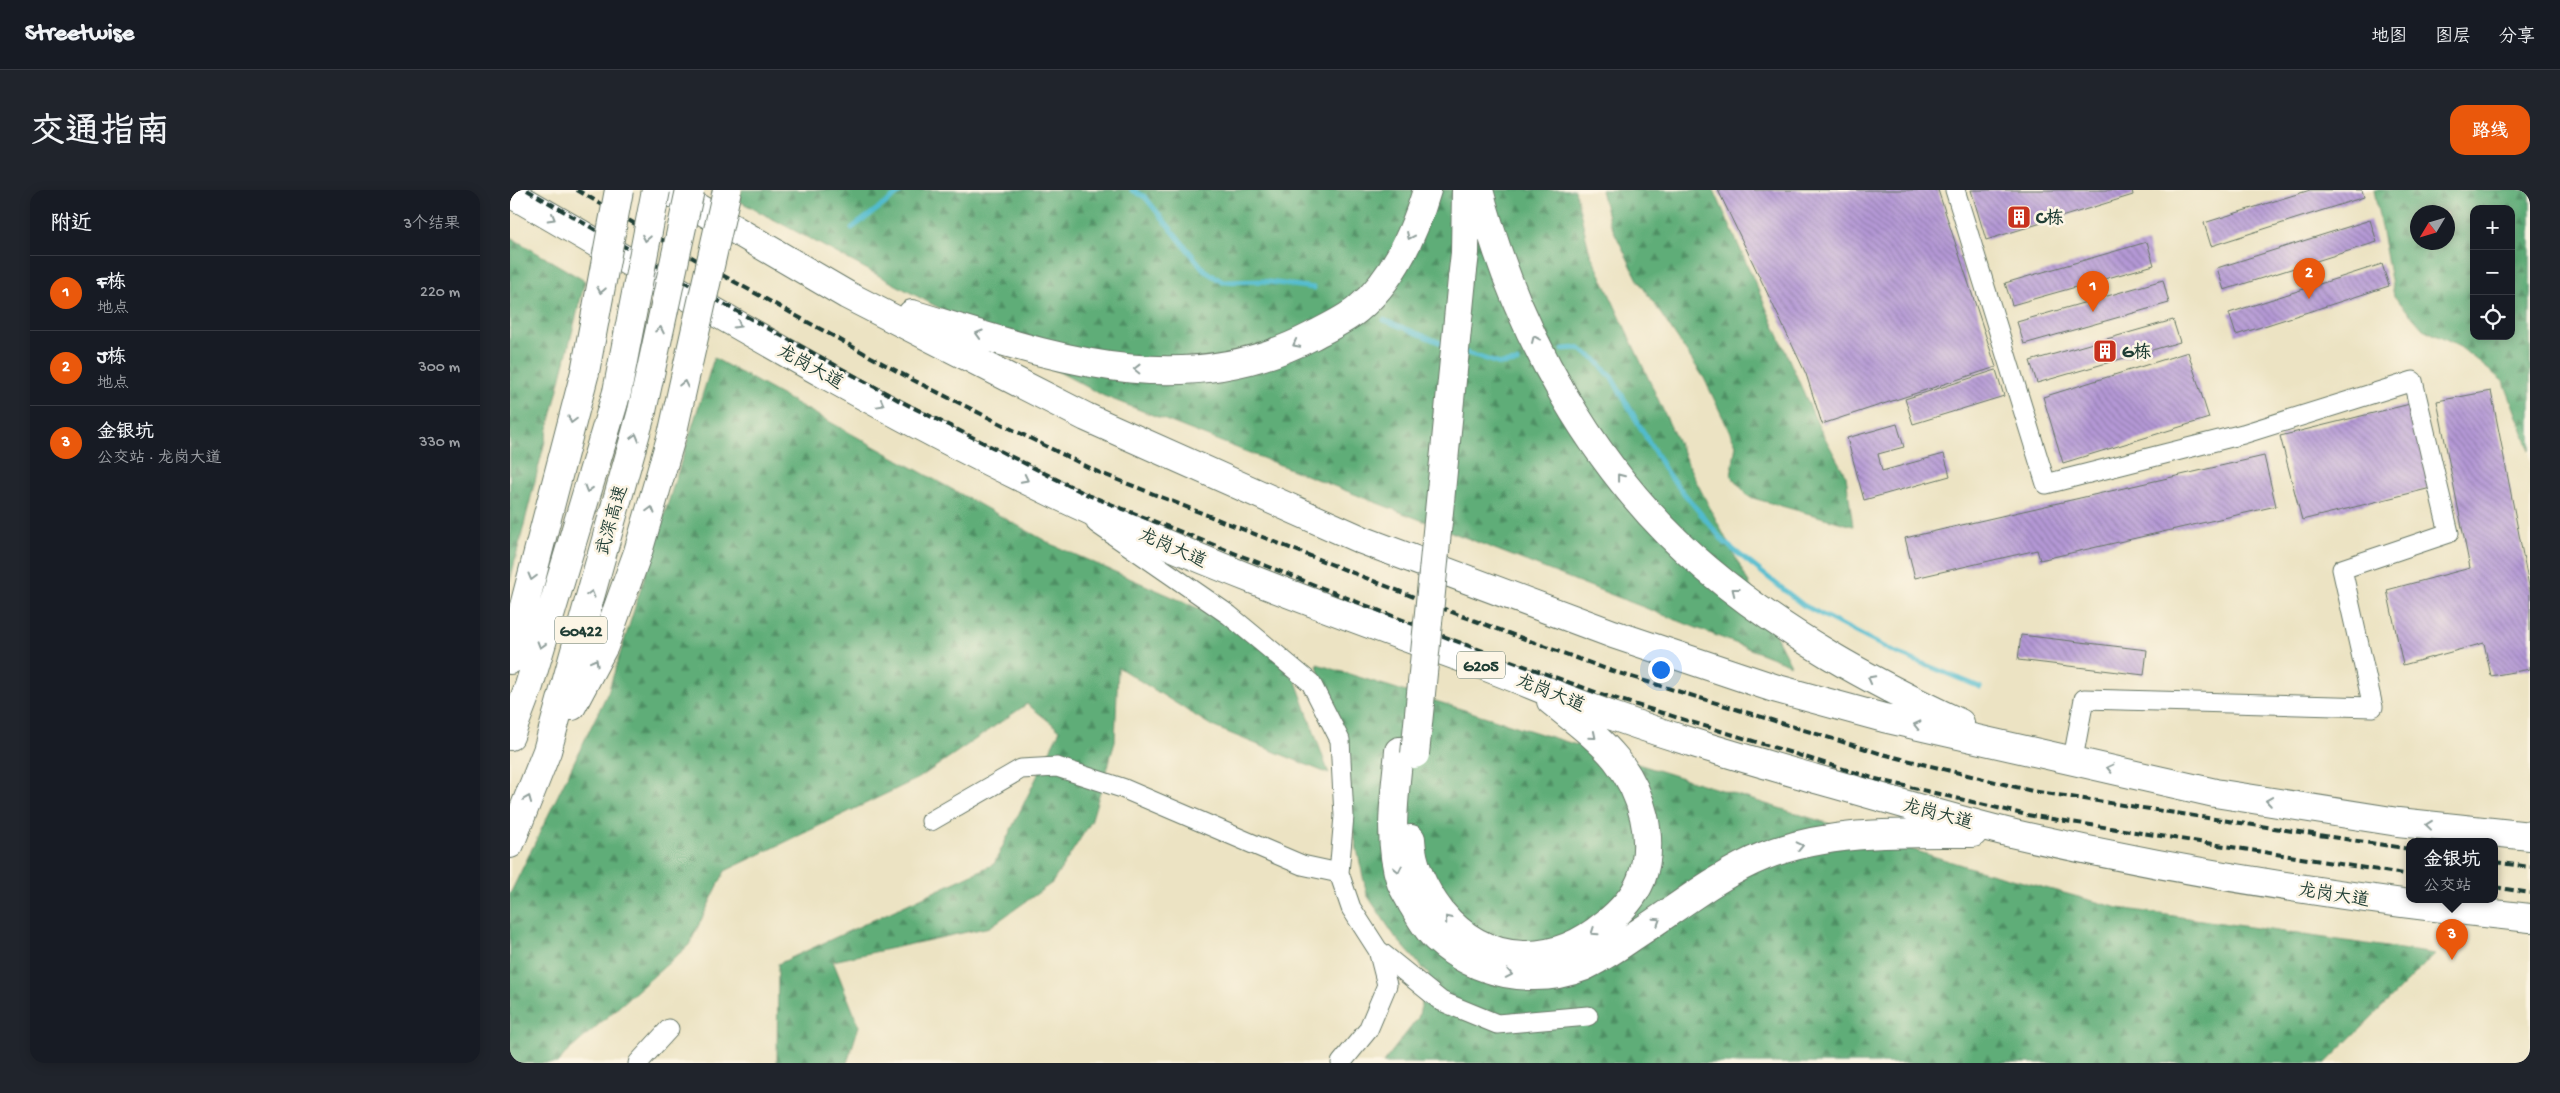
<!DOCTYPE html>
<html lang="zh">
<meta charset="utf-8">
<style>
body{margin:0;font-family:"Gochi Hand","LXGW WenKai TC",sans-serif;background:#20242c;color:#f1f3f6}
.controls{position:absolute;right:15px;top:15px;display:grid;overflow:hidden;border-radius:10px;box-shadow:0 2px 12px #0003}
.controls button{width:45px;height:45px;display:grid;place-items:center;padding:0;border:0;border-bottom:1px solid #363941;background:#171b24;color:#f1f3f6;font:25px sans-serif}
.compass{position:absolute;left:1900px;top:15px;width:45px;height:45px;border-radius:50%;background:#171b24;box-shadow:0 2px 12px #0003;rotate:232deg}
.you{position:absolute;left:1150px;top:479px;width:18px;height:18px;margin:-12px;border:4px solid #fff;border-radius:50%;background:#1a73e8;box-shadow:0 0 0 8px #1a73e833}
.badge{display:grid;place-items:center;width:32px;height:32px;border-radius:50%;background:#ea580c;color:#fff;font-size:16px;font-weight:700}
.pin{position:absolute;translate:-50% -41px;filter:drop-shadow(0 1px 2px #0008)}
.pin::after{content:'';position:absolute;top:26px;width:18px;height:15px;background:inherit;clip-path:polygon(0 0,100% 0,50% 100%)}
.popup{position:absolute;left:1896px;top:648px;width:92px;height:65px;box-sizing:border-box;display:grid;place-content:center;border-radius:10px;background:#171b24;filter:drop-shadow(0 1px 4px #0005);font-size:16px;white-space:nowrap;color:#9ea1a6}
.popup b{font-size:19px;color:#f1f3f6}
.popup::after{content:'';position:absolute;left:50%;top:100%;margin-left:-10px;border:10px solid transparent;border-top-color:#171b24}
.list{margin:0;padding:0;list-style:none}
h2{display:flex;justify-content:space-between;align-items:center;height:65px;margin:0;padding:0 20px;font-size:21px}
h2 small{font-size:16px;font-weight:400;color:#9ea1a6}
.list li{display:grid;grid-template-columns:32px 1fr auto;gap:15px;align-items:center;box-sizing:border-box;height:75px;padding:0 20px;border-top:1px solid #363941}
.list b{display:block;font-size:19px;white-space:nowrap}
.list p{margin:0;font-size:16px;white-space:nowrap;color:#9ea1a6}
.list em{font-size:16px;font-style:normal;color:#9ea1a6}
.icon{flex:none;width:28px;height:28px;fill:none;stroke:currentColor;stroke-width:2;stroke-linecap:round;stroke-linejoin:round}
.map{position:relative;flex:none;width:2020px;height:873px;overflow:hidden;border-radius:15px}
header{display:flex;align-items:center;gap:30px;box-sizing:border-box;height:70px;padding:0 25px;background:#171b24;border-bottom:1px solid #363941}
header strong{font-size:24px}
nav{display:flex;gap:28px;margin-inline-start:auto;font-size:18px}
.intro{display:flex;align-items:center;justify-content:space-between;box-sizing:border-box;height:120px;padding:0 30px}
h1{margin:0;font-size:35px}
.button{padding:12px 22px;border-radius:15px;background:#ea580c;color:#fff;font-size:18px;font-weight:700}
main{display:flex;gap:30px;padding:0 30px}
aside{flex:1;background:#171b24;border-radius:15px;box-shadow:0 2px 12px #0003}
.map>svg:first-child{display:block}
.forest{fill:url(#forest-firs);stroke:#3f7556;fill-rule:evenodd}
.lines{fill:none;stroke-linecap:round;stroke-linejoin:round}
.stream{stroke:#51bbce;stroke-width:5}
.building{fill:url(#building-back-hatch)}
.street-casing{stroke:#677766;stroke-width:21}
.highway-casing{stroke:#677766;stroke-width:30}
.street{stroke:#fff;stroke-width:19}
.highway{stroke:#fff;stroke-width:28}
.rail{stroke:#1f3d34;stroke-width:4;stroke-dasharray:8 4;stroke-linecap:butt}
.highway-bridge-casing{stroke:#677766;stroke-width:30;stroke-linecap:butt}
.highway-bridge{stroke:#fff;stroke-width:28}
.oneway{stroke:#8f9e9a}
.labels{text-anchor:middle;stroke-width:5;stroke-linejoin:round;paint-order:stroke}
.shield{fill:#fcf5e5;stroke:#617469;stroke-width:1}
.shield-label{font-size:16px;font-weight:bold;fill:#1f3d34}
.poi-label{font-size:18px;font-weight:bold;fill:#1f3d34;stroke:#fcf5e5;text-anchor:start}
.street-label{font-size:18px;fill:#1f3d34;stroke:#fcf5e5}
</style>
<header>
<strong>Streetwise</strong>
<nav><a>地图</a><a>图层</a><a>分享</a></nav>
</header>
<div class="intro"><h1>交通指南</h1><a class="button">路线</a></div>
<main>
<aside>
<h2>附近<small>3个结果</small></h2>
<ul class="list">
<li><span class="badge">1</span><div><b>F栋</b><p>地点</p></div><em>220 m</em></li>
<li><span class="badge">2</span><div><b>J栋</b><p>地点</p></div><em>300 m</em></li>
<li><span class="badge">3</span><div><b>金银坑</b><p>公交站 · 龙岗大道</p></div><em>330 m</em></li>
</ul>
</aside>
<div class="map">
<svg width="2020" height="873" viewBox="0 0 2020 873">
<defs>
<pattern id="forest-firs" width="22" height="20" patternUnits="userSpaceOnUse" patternTransform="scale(1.25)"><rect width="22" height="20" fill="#5fad78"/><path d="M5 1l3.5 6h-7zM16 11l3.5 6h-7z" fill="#4e8e63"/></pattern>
<pattern id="building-back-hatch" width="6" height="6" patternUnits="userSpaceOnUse" patternTransform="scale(1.25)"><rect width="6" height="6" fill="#b498d5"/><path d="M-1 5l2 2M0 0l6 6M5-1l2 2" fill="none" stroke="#927dae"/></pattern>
</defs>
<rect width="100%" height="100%" fill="#fcf5e5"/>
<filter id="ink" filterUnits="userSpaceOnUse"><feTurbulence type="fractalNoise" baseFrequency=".02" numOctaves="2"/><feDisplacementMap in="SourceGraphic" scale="10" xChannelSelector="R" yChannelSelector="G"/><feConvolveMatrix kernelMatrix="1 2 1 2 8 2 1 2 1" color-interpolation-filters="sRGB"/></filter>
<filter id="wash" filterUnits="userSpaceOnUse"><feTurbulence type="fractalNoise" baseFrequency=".0096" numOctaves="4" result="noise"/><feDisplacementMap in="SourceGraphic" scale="20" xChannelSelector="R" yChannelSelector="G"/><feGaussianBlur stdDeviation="1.12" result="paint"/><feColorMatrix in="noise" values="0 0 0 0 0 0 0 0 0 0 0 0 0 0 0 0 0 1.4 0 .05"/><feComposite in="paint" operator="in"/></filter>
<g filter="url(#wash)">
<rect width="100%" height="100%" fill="#ece3c3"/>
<path class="forest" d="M232 0H1065L1079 60 1184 287 1281 475 594 206 229 11Z
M1091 0H1204L1309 237 1336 286 1343 336 1239 307 1221 286 1226 255 1194 188 1128 90 1099 31Z
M1864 0H2020V261L1994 192 1950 157 1913 139 1884 106ZM1964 19H2001V146H1964ZM1938 22V52H1908V22Z
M0 47 75 91 0 391Z
M204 168 543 355 773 455 819 584 702 536 608 477 605 552 581 632 542 693 480 737 323 771 349 836 337 873H267L268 774 484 674 550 540 517 514 409 588 215 681 179 755 54 865 48 873H0V704L98 502Z
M807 474 1458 677 1609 718 1925 764 1816 873H873L908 828 919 785 886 748 857 705Z"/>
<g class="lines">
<path class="stream" d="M622 0 635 7 695 81 713 92 752 91 804 98
M342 38 393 0
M874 130 936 155
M1053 159 1068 158 1085 169 1102 188 1157 283 1215 353 1293 415 1384 462 1470 497
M954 162 990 174 1007 172"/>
</g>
<g id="blocks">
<path class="building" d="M1208 0H1428L1486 177 1312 234 1296 184Z
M1461 0H1622L1623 5 1476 50Z
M1800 0H1852L1854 7 1701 56 1694 33Z
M1860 30 1867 52 1714 100 1707 78Z
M1637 52 1644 75 1502 115 1495 93Z
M1872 74 1879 96 1726 145 1719 123Z
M1653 90 1659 113 1514 154 1507 132Z
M1663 130 1670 152 1527 193 1520 171Z
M1678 162 1699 228 1553 273 1533 207Z
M1486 180 1494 206 1403 234 1395 209Z
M1981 201 2020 401V479L1981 486 1974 453 1893 475 1877 400 1960 378 1927 211Z
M1900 214 1921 298 1792 330 1770 246Z
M1387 234 1394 257 1368 264 1372 281 1434 264 1440 286 1354 310 1337 248Z
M1754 266 1766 316 1530 370 1527 360 1405 388 1395 348Z
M1511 445 1637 460 1634 485 1508 470Z"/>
</g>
</g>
<g filter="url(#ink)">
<use href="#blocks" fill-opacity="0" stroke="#677766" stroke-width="1"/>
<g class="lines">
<g class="street-casing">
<path id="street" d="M1445 0 1536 294 1733 244 1903 191 1939 343 1832 379 1863 517 1574 509 1563 569
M586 333 719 425 801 493 830 550 834 626 829 683 841 718 868 760 877 795 858 840 831 873
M421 631 511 579 547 577 612 598 792 675 829 683
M868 760 931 811 987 834 1078 826
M128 873 159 839"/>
</g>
<g class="highway-casing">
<path id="highway" d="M157 0 337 105 576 227 852 350 1103 444 1264 498 1374 528 1705 603 1888 632 2020 646
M969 0C1006 141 1084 284 1197 379 1273 443 1360 491 1450 533
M0 3C179 106 356 214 543 303 680 369 823 421 966 473 1004 487 1040 503 1078 517 1152 545 1230 567 1306 589 1372 607 1438 628 1505 644 1675 683 1847 710 2020 728
M952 89 955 63 956 0
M402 124C536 164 668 216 802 146 817 138 835 130 848 119 884 89 904 44 917 0
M0 470 75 182
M62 516 94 456 128 362 163 241
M0 546 19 496 107 202
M889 561C885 604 877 651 891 693 894 700 899 707 902 714 909 725 917 741 927 749 965 784 1024 796 1073 777 1091 769 1108 757 1124 746 1166 719 1207 685 1254 666 1319 640 1395 643 1463 643
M901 649C902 676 915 701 931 722 975 776 1043 778 1095 734 1109 723 1124 707 1131 690 1146 649 1132 602 1106 569 1088 547 1063 529 1041 511
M0 654 37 561 132 221"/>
</g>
<use href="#street" class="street"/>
<use href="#highway" class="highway"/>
<path class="rail" d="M17 0 201 107 392 212 578 305 943 450 1091 504 1366 589 1517 625 1900 685
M67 0 214 86 403 190 588 282 952 426 1099 480 1372 564 1522 601 1900 659
M1984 672 2020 677
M1984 697 2020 703"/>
<g class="highway-bridge-casing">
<path id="highway-bridge" d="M75 182 109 0
M107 202 146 0
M132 221 180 0
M163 241 217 0
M905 564 952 89"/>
</g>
<use href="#highway-bridge" class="highway-bridge"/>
</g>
<defs><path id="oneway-chevron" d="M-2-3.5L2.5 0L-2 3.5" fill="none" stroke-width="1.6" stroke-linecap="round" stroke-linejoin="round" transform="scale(1.25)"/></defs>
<g class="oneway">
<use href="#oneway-chevron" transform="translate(42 28) rotate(30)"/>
<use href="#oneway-chevron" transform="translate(900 46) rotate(115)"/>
<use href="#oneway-chevron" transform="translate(136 48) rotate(101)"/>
<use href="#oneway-chevron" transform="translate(91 100) rotate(101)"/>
<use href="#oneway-chevron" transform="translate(228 135) rotate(30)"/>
<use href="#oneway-chevron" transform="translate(150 140) rotate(-78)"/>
<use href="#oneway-chevron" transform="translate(469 144) rotate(-163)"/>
<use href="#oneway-chevron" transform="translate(1025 149) rotate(-114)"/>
<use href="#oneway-chevron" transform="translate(786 154) rotate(152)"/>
<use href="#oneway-chevron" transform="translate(627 179) rotate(-179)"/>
<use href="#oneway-chevron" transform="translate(174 194) rotate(-78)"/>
<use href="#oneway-chevron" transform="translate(371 214) rotate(29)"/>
<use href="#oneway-chevron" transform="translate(62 230) rotate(105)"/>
<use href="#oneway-chevron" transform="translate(125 247) rotate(-74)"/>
<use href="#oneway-chevron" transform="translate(1110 287) rotate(-128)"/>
<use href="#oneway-chevron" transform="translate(515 289) rotate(27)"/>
<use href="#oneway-chevron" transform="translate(78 299) rotate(107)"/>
<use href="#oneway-chevron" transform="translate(141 320) rotate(-74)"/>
<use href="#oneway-chevron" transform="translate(22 387) rotate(105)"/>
<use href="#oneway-chevron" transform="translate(1225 401) rotate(-142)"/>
<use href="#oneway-chevron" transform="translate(81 404) rotate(-74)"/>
<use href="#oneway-chevron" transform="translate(31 455) rotate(107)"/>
<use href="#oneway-chevron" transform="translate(85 472) rotate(-62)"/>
<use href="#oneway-chevron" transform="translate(1361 489) rotate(-152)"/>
<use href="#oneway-chevron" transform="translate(1407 535) rotate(-167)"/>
<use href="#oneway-chevron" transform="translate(1083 546) rotate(40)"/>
<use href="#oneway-chevron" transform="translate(1600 578) rotate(-167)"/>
<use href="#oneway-chevron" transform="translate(18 609) rotate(-68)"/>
<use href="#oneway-chevron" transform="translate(1759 611) rotate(-171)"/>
<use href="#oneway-chevron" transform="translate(1919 635) rotate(-174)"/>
<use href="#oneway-chevron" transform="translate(1290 656) rotate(-13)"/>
<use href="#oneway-chevron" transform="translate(888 679) rotate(78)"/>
<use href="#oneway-chevron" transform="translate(938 729) rotate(-130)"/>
<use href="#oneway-chevron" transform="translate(1147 731) rotate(-33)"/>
<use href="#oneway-chevron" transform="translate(1084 742) rotate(146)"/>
<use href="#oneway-chevron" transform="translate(999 784) rotate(11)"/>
</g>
</g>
<defs>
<g id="building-square" transform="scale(1.25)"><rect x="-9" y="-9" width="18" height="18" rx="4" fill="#c8321e" stroke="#fcf5e5"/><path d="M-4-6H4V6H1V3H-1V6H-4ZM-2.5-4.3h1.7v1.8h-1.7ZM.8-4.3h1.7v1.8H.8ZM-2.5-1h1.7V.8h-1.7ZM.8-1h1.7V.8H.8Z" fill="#fff"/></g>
</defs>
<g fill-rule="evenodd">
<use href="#building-square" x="1509" y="27"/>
<use href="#building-square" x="1595" y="161"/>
</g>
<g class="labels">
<g class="shield">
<rect x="45" y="426.5" width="52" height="27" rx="4"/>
<rect x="947" y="461.5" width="48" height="27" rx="4"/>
</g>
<g class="shield-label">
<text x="71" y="446">G0422</text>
<text x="971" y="481">G205</text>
</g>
<g class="poi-label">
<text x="1526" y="33">C栋</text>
<text x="1612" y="167">G栋</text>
</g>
<g class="street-label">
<text transform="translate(301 176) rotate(29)" y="6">龙岗大道</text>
<text transform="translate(101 330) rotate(-74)" y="6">武深高速</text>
<text transform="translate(663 357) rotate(24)" y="6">龙岗大道</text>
<text transform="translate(1041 502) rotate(22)" y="6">龙岗大道</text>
<text transform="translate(1428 623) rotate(15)" y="6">龙岗大道</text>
<text transform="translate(1824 704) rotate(9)" y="6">龙岗大道</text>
</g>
</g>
</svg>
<div class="controls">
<button>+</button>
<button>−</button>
<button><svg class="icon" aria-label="locate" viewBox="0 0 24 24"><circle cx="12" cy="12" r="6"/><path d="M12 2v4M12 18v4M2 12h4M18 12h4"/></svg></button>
</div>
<svg class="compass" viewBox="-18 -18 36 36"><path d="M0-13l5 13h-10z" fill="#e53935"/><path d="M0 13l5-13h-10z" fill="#9ea1a6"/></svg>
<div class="you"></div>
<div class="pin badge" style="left:1583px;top:122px">1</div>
<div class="pin badge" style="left:1799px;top:109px">2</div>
<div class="pin badge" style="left:1942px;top:770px">3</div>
<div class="popup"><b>金银坑</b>公交站</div>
</div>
</main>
